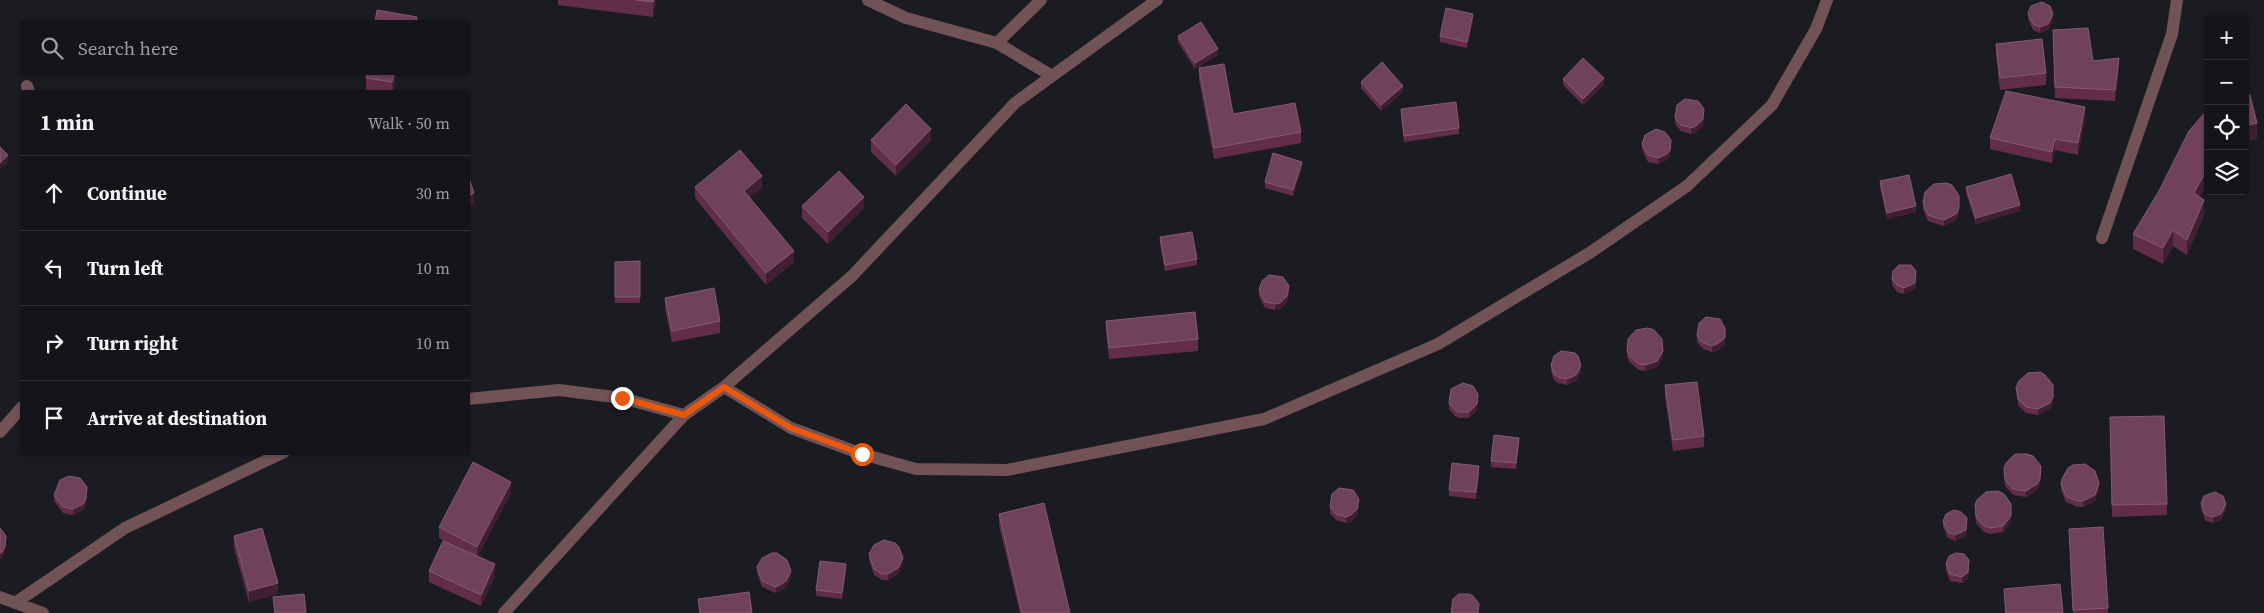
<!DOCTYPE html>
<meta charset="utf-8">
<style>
body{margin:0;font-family:"Source Serif 4",serif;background:#1d1e23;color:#f1f3f6}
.controls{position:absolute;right:15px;top:15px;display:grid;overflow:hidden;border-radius:5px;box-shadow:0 1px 4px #0004}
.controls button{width:45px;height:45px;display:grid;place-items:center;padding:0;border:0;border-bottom:1px solid #333439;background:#14151a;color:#f1f3f6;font:25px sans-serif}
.stop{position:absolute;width:15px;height:15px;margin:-11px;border:4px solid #ea580c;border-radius:50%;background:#fff}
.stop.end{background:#ea580c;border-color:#fff;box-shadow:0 1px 5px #0008}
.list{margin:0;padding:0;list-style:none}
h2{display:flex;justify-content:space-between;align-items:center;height:65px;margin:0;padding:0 20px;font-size:21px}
h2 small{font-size:16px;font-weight:400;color:#9d9fa2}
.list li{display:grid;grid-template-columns:32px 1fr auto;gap:15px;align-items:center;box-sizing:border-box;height:75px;padding:0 20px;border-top:1px solid #333439}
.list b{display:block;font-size:19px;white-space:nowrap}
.list em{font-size:16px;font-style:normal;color:#9d9fa2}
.icon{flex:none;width:28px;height:28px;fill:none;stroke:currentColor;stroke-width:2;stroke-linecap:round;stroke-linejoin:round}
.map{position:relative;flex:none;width:2264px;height:613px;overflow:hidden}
.search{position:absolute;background:#14151a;box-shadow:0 1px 4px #0004;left:20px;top:20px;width:450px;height:55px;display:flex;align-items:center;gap:12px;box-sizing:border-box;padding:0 18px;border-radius:5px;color:#9d9fa2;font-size:19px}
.panel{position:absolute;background:#14151a;box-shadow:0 1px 4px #0004;left:20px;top:90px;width:450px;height:365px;border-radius:5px}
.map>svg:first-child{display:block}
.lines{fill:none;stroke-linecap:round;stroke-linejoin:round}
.service{stroke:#715255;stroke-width:12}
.minor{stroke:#715255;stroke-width:12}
.wall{fill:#622d4b}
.shaded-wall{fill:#401e33}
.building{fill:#70415c;stroke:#835b73}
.route{stroke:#ea580c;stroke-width:6}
</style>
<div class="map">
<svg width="2264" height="613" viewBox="0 0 2264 613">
<rect width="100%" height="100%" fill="#1b1c22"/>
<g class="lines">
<path class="service" d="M2102 238 2172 34 2177 0"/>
<path class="minor" d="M868 0 906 18 997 43 1052 76
M997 43 1041 0
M27 86 29 92
M724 387 791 428 862 454 916 469 1007 470 1264 419 1438 344 1591 252 1687 186 1772 105 1816 29 1827 0
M468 399 559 390 622 398 684 415
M0 432 22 407
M0 597 43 613
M15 603 125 528 284 452
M504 613 684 415 724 387 852 276 1015 103 1157 0"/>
</g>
<path class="wall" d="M558 0H656L653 17 558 5Z
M2028 13 2053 20 2048 30 2040 33 2033 30 2028 19Z
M1473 20 1467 48 1440 42V36Z
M2053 30 2093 61 2119 70 2115 101 2055 98Z
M1178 36 1218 55 1195 69 1178 42Z
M1996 44 2046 73V85L2000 90 1996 55Z
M1199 68 1233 114 1301 132V143L1214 159 1199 80Z
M396 72 393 92 366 90V78Z
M1563 79 1604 85 1583 105 1563 85Z
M1361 82 1403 92 1381 111 1361 88Z
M1401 109 1459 128V134L1404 142 1401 116Z
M1704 116 1703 126 1696 132 1691 134 1681 131 1675 124V118Z
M2085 118 2078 155 2055 150 2052 163 1990 149V138Z
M871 140H931L896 176 871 152Z
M1642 144 1671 146 1670 156 1667 160 1658 164 1648 162 1642 150Z
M1302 168 1293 196 1265 188V182Z
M1880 181 1916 212 1887 219 1880 187Z
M695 187 762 188 750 197 794 262 766 285 695 198Z
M1966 187 2020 211 1976 224 1966 193Z
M2200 197 2204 215 2187 255 2173 246 2163 264 2133 249V234Z
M1923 203 1959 214 1956 220 1944 226 1928 221 1923 209Z
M802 206 864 208 828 244 802 218Z
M1160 237 1197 259V265L1165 271 1160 243Z
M640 261V303H615V262Z
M1916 277 1915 289 1904 294 1897 292 1892 285V279Z
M1259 290 1289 292 1287 302 1280 309 1275 310 1265 308 1259 296Z
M665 298 720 321V333L672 342 665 309Z
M1106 321 1198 339V351L1109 359 1106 332Z
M1697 336 1725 344 1717 351 1712 352 1703 349 1697 342Z
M1628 339 1663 357 1657 367 1645 371 1639 370 1630 363 1627 357Z
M1551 365 1581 372 1576 381 1567 385 1558 383 1554 380 1551 371Z
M1665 385 1704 436V447L1673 451 1665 397Z
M2016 387 2053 403 2050 409 2038 415 2026 413 2018 405Z
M1449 403 1477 410 1469 418H1459L1455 416 1449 409Z
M2110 428 2167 504V515L2112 517Z
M1519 444 1516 469 1491 467V461Z
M2004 468 2040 485 2037 490 2026 497 2013 495 2005 486Z
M1479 472 1476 499 1449 496V490Z
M2061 484 2099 489 2095 501 2083 507H2077L2066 502 2061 490Z
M511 493 478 556 495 576 481 606 429 582V571L444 541 439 538V527Z
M54 495 86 505 83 510 73 515 63 513 54 501Z
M2201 503 2226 510 2221 520 2213 523 2205 520 2201 509Z
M2011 504V522L2003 532 1990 534 1984 532 1976 523 1975 505Z
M1359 505 1357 515 1351 522 1346 523 1336 520 1330 513V507Z
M999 514 1070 613H1020L999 525Z
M1943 521 1967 524 1966 536 1955 541 1948 538 1943 527Z
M2069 529 2108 608V613H2073Z
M234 536 278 594 249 602 234 548Z
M869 554 903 564 898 574 888 580H882L874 575 869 560Z
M1946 564 1969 566 1968 578 1962 583 1950 581 1946 570Z
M757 567 791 577 786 587 776 593 762 587 757 573Z
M846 570 842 599 816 596V590Z
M2004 589 2063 613H2005Z"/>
<path class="shaded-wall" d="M654 0H656L653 17V2Z
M1473 14V20L1467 48V42Z
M2053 14V20L2048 30 2040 33V27Z
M1218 49V55L1195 69V63Z
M2119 58V70L2115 101V90Z
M394 72H396L392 92V82Z
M1604 78V85L1583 105V99Z
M1403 86V92L1381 111V105Z
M2085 107V118L2078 155V143Z
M1704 109 1703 126 1696 132 1691 134V128Z
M2257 123V139L2245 142V126Z
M931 129V140L896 176V165Z
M2055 139V150L2052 163V152Z
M1671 140 1670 156 1667 160 1658 164V158Z
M8 155V162L0 170V163Z
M1302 162V168L1293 196V190Z
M2208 168V183L2194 208V193Z
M762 176V188L744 202V191Z
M474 193V205L468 207V196Z
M1959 196V214L1956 220 1944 226V220Z
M864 197V208L828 244V232Z
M2204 200V215L2187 255V240Z
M2020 205V211L1976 224V218Z
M1916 206V212L1887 219V213Z
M2173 230V246L2163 264V248Z
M794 251V262L766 285V273Z
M1916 271 1915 289 1904 294V288Z
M1289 286 1287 302 1280 309 1275 310V304Z
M1725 328V344L1717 351 1712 352V346Z
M1663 351V357L1657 367 1645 371V365Z
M1581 366V372L1576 381 1567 385V379Z
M2053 385V403L2050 409 2038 415V409Z
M1478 394 1477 410 1469 418V412Z
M1479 466V472L1476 499V492Z
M2041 466 2040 485 2037 490 2026 497V491Z
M511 482V493L477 558V547Z
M2099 483V489L2095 501 2083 507V501Z
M87 487 86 505 83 510 73 515V509Z
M1359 499 1357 515 1351 522 1346 523V517Z
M2226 504V510L2221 520 2213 523V517Z
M2011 516V522L2003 532V526Z
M1967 518 1966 536 1955 541V535Z
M6 536 5 553 2 558 0 559V553Z
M903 558V564L898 574 888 580V574Z
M1969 560 1968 578 1962 583V577Z
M495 564V576L481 606V595Z
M846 564V570L842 599V593Z
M791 571V577L786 587 776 593V587Z
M278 583V594L249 602V591Z"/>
<path class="building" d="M636 0H654L653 2Z
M2042 2 2050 6 2053 14 2048 24 2040 27 2033 24 2028 13 2031 6Z
M1446 8 1473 14 1467 42 1440 36Z
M377 10 417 17V22H375Z
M1201 22 1218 49 1195 63 1178 36Z
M2088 28 2093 61 2119 58 2115 90 2055 87 2053 30Z
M2042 39 2046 73 2000 78 1996 44Z
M1583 58 1604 78 1583 99 1563 79Z
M1382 62 1403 86 1381 105 1361 82Z
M1224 64 1233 114 1295 103 1301 132 1214 148 1199 68Z
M367 72H394L392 82 366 78Z
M2006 91 2085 107 2078 143 2055 139 2052 152 1990 138Z
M2245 95H2250L2257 123 2245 126Z
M1685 99 1698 101 1704 109 1703 119 1696 126 1691 128 1681 125 1675 118 1677 105Z
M1456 102 1459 128 1404 136 1401 109Z
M906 104 931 129 896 165 871 140Z
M2208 109V168L2194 193 2204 200 2187 240 2173 230 2163 248 2133 234 2159 191 2189 131Z
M1656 129 1665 132 1671 140 1670 150 1667 154 1658 158 1648 155 1642 144 1645 135Z
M0 147 8 155 0 163Z
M740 150 762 176 744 191 794 251 766 273 695 187Z
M1273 153 1302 162 1293 190 1265 182Z
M839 171 864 197 828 232 802 206Z
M2011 174 2020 205 1976 218 1966 187Z
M468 175 474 193 468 196Z
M1909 175 1916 206 1887 213 1880 181Z
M1946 183 1952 185 1959 196V208L1956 214 1944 220 1928 215 1923 203 1925 192 1934 184Z
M1192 232 1197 259 1165 265 1160 237Z
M640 261V297H615V262Z
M1899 265H1911L1916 271 1915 283 1904 288 1897 285 1892 279 1893 271Z
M1269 275 1283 277 1289 286 1287 296 1280 303 1275 304 1265 302 1259 290 1262 281Z
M714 288 720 321 672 331 665 298Z
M1195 312 1198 339 1109 348 1106 321Z
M1706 317 1720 319 1725 328V338L1717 344 1712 346 1703 343 1697 336 1699 323Z
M1648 328 1654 330 1662 339 1663 351 1657 361 1645 365 1639 364 1630 357 1627 351 1628 339 1636 330Z
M1561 351 1575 353 1578 356 1581 366 1576 375 1567 379 1558 377 1554 374 1551 365 1554 356Z
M2040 372 2045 375 2053 385V397L2050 403 2038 409 2026 407 2018 399 2016 387 2019 381 2028 373Z
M1697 382 1704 436 1673 440 1665 385Z
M1463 383 1473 386 1478 394 1477 404 1469 412H1459L1455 410 1449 403 1451 389Z
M2164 416 2167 504 2112 505 2110 417Z
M1494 435 1519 438 1516 463 1491 461Z
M2015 454H2027L2033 456 2041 466 2040 479 2037 484 2026 491 2013 489 2005 480 2004 468 2006 463Z
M473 462 511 482 477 547 439 527Z
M1452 463 1479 466 1476 492 1449 490Z
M2085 464 2095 471 2099 483 2095 495 2083 501H2077L2066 496 2061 484 2062 479 2068 468 2073 465Z
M69 476 80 478 87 487 86 499 83 504 73 509 63 507 54 495 60 480Z
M1339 488 1353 490 1359 499 1357 509 1351 515 1346 517 1336 514 1330 507 1332 494Z
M1998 491 2004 494 2011 504V516L2003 526 1990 528 1984 526 1976 517 1975 505 1977 500 1986 492Z
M2215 492 2223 496 2226 504 2221 514 2213 517 2205 514 2201 503 2204 496Z
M1044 503 1070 613H1022L999 514Z
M1954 510 1961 512 1967 518 1966 530 1955 535 1948 532 1943 521 1946 514Z
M2103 527 2108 608 2073 610 2069 529Z
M0 528 6 536 5 547 2 552 0 553Z
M262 528 278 583 249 591 234 536Z
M884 540 895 543 899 547 903 558 898 568 888 574H882L874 569 869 554 874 545Z
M443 541 495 564 481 595 429 571Z
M772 553H777L787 560 791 571 786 581 776 587 762 581 757 567 762 558Z
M1956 553 1964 554 1969 560 1968 572 1962 577 1950 574 1946 564 1949 556Z
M820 561 846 564 842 593 816 590Z
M2060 584 2063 613H2006L2004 589Z
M749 592 752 613H700L698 599Z
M304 594 306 613H275L273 597Z
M1459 594H1469L1473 596 1479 604 1478 613H1451L1453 599Z"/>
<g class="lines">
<path class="route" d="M622 398 684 415 724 387 791 428 862 454"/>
</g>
</svg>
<div class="controls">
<button>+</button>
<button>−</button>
<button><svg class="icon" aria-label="locate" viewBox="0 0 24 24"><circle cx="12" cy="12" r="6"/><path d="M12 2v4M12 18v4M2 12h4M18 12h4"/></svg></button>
<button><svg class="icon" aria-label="layers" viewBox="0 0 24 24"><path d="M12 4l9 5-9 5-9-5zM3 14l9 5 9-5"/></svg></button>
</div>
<div class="stop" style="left:862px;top:454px"></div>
<div class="stop end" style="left:622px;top:398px"></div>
<div class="search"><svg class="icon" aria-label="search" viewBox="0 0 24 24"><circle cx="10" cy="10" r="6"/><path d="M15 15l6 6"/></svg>Search here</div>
<section class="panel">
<h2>1 min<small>Walk · 50 m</small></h2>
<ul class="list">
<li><svg class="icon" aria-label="ahead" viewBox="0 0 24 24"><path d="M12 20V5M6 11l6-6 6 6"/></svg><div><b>Continue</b></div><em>30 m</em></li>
<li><svg class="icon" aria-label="left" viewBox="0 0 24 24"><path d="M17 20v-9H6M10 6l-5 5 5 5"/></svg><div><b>Turn left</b></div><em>10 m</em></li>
<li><svg class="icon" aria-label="right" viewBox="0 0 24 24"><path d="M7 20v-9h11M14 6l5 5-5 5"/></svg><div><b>Turn right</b></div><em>10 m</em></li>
<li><svg class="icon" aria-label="arrive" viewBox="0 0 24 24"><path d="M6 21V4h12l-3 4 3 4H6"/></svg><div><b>Arrive at destination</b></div></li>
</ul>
</section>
</div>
